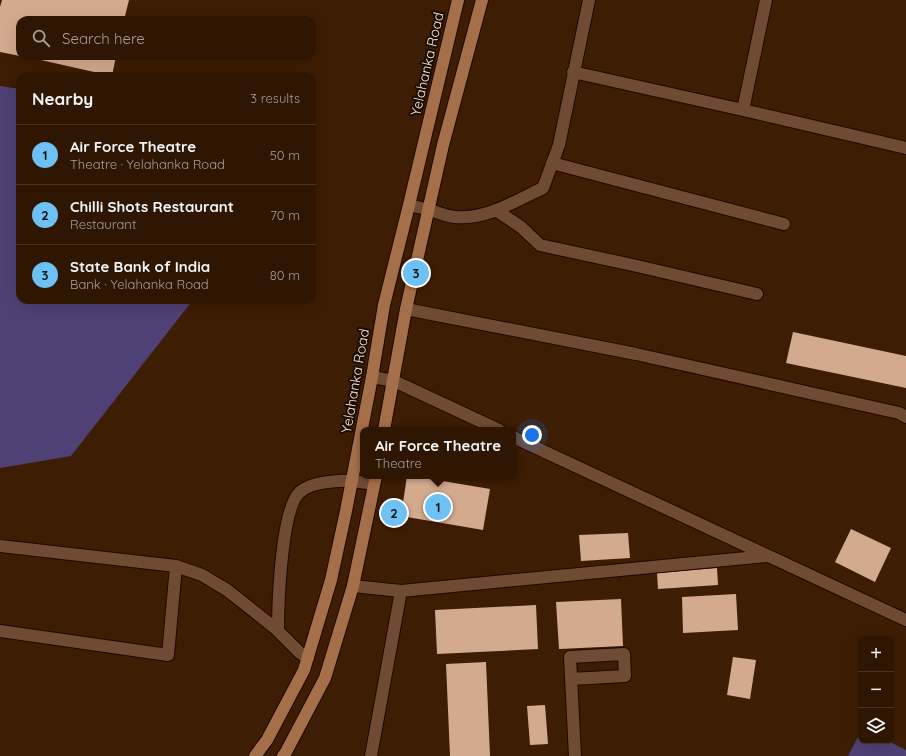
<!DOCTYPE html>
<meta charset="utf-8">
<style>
body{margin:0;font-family:Quicksand,sans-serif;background:#3a2312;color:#f1f3f6}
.controls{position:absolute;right:12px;bottom:12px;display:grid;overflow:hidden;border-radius:8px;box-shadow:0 4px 16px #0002}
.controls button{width:36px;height:36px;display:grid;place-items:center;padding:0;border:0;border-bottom:1px solid #493525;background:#2e1603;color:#f1f3f6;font:20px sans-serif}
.you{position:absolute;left:532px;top:435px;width:14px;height:14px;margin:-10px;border:3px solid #fff;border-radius:50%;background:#1a73e8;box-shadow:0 0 0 6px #1a73e833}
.badge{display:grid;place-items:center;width:26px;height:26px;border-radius:50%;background:#6dc2f3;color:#111;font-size:13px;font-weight:700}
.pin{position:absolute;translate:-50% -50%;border:2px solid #fff;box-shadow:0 1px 4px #0006}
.popup{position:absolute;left:360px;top:427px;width:156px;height:52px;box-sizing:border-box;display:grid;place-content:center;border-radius:8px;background:#2e1603;filter:drop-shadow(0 1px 3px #0005);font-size:13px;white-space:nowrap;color:#a79f9a}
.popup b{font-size:15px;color:#f1f3f6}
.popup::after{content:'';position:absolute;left:50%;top:100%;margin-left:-8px;border:8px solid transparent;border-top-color:#2e1603}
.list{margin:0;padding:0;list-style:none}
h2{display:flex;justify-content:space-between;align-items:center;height:52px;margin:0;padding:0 16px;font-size:17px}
h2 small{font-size:13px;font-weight:400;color:#a79f9a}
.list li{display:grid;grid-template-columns:26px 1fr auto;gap:12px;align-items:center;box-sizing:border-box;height:60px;padding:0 16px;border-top:1px solid #493525}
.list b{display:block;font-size:15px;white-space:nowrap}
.list p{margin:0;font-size:13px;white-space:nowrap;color:#a79f9a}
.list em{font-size:13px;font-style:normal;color:#a79f9a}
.icon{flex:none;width:22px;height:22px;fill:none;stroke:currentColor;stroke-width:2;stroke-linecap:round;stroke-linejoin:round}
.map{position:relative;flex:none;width:906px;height:756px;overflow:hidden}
.search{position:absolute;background:#2e1603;box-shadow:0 4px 16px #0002;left:16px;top:16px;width:300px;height:44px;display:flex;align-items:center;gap:10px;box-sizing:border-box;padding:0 14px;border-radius:12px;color:#a79f9a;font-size:15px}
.panel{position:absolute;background:#2e1603;box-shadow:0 4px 16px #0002;left:16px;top:72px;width:300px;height:232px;border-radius:12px}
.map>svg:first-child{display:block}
.green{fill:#4f4175}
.building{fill:#d4aa8f}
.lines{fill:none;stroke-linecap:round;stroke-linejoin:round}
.minor-casing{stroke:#1f0800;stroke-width:14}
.major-casing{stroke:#1f0800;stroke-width:14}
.minor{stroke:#6f4b33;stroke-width:12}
.major{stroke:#a56f4a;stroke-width:12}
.labels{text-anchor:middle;stroke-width:4;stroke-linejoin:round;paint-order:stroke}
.street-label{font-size:14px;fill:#fae4d5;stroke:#1a0c03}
</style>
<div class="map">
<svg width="906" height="756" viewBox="0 0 906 756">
<rect width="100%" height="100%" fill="#3d1d04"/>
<path class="green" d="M0 86 20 89V300H190L189 305 71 456 0 468Z
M861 731V741H888L906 750V756H848Z"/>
<path class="building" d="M2 0H129L124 20H20V56L0 52V7Z
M23 56H116L112 76Z
M793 332 906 356V388L786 363Z
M407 476H413L490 489 483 530 401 516Z
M851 529 891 548 875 582 835 562Z
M628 533 630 558 581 561 579 535Z
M717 568 718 585 658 589 657 573Z
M736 594 738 630 683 633 682 597Z
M621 599 623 646 559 649 556 602Z
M536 605 538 649 437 654 435 610Z
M733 657 756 660 750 699 727 695Z
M486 662 490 756H450L446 664Z
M545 705 548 744 530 745 527 706Z"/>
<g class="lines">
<g class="minor-casing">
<path id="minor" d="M573 72 743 110 766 0
M743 110 906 148
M552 163 784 224
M409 205C416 207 422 208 428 209 437 212 445 216 455 217 486 220 515 201 543 188L559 145 589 0
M496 210 521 227 540 245 637 266 757 294
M406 309 636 354 899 413 906 417
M372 377 394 381 499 430
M513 437 906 620
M0 546 176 566 168 655 0 631
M176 566 202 575 227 590 275 628 300 653 308 658
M353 586 401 591 767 556
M278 631C278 605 281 508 300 492 311 482 338 480 353 481 360 482 367 483 374 484
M571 679 625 676 624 654 570 657 575 756
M371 756 401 591"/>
</g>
<g class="major-casing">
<path id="major" d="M384 430 406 309 443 145 482 0
M255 756 267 740 304 670 331 580 346 511 372 377 384 305 409 205 458 0
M283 756 286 752 325 678 353 586 376 476"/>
</g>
<use href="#minor" class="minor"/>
<use href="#major" class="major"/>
</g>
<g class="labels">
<g class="street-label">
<text transform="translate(427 64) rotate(-77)" y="5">Yelahanka Road</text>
<text transform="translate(355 381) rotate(-80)" y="5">Yelahanka Road</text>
</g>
</g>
</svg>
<div class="controls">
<button>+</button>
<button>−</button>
<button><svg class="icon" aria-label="layers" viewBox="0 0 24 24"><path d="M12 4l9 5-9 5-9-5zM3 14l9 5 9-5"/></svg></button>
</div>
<div class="you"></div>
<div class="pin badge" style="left:438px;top:507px">1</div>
<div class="popup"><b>Air Force Theatre</b>Theatre</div>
<div class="pin badge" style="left:394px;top:513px">2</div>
<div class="pin badge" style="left:416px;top:273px">3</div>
<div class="search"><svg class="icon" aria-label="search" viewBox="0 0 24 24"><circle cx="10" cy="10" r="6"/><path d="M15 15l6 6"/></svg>Search here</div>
<section class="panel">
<h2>Nearby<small>3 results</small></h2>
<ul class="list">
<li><span class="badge">1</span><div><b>Air Force Theatre</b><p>Theatre · Yelahanka Road</p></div><em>50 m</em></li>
<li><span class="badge">2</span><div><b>Chilli Shots Restaurant</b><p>Restaurant</p></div><em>70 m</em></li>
<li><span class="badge">3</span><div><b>State Bank of India</b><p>Bank · Yelahanka Road</p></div><em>80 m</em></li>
</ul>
</section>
</div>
